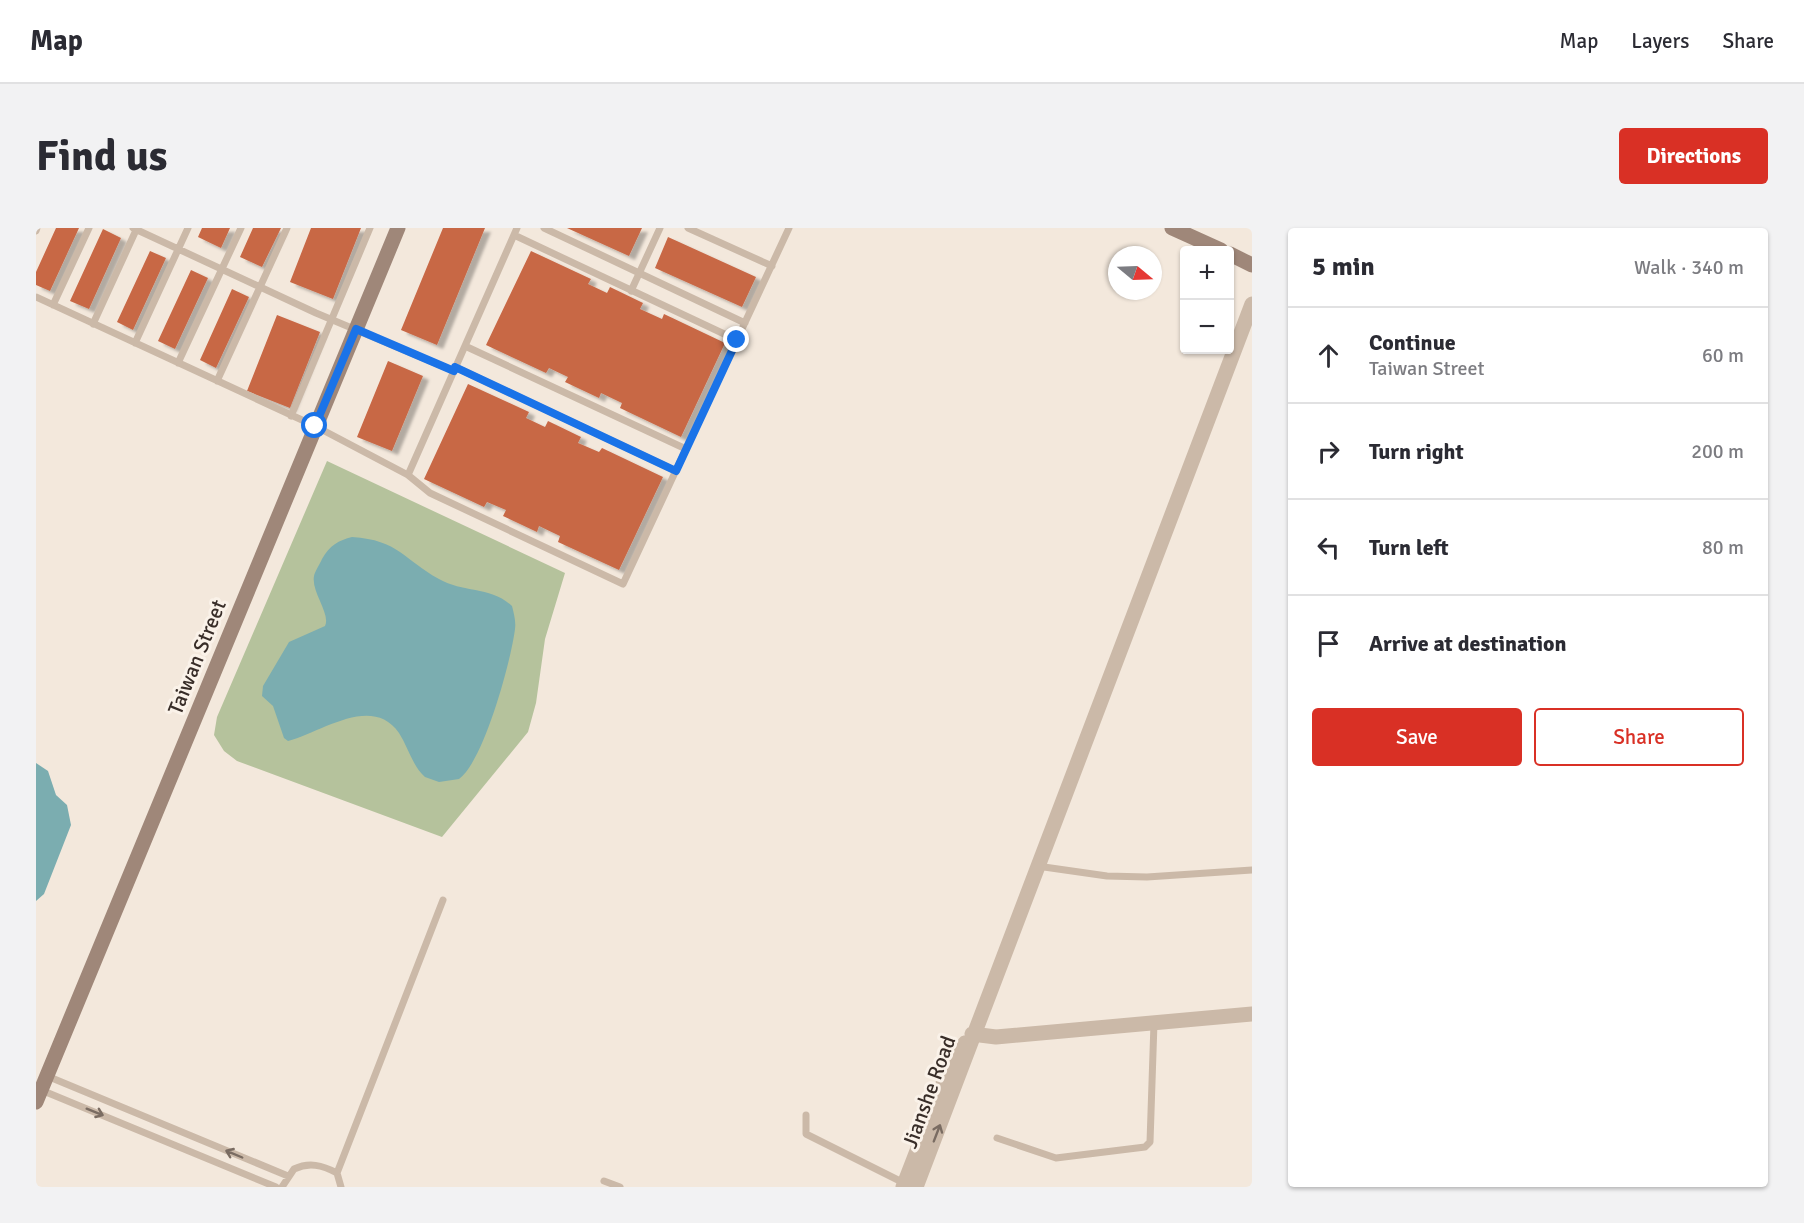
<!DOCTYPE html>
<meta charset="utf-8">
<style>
body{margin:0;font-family:Signika,sans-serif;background:#f2f2f3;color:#2b2b33}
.controls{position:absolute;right:18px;top:18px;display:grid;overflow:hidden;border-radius:6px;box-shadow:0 2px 4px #0004}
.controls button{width:54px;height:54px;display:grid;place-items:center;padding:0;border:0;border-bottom:2px solid #e1e1e2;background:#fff;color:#2b2b33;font:30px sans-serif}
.compass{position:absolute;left:1072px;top:18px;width:54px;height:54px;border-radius:50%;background:#fff;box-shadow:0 2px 4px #0004;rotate:109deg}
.stop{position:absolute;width:18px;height:18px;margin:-14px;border:4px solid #1a73e8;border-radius:50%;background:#fff}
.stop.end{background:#1a73e8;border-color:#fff;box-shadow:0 2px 6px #0008}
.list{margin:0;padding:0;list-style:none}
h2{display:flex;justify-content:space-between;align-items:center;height:78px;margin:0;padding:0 24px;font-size:26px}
h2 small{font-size:20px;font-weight:400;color:#7c7c81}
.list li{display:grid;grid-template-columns:39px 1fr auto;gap:18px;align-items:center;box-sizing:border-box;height:96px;padding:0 24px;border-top:2px solid #e1e1e2}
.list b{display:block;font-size:22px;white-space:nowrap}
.list p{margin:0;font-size:20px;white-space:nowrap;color:#7c7c81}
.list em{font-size:20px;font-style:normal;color:#7c7c81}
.actions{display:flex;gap:12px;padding:18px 24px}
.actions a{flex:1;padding:14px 0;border:2px solid #d93025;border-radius:6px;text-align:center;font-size:21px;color:#d93025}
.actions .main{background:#d93025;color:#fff}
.icon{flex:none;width:33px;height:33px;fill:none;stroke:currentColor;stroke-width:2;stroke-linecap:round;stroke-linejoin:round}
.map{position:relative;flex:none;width:1216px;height:959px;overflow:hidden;border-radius:6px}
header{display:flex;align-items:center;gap:36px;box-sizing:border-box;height:84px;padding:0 30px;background:#fff;border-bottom:2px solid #e1e1e2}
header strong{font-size:28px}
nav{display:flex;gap:33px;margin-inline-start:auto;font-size:21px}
.intro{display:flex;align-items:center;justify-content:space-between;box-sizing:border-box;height:144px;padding:0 36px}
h1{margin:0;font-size:42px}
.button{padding:15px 27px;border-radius:6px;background:#d93025;color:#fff;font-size:21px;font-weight:700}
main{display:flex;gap:36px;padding:0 36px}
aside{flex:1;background:#fff;border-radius:6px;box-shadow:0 2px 4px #0004}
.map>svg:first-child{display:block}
.green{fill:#b5c29c}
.water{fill:#7badb0}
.building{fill:#c86745;filter:url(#shadow)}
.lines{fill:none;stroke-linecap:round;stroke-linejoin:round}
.service{stroke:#cbb9a8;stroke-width:7}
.tertiary{stroke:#cbb9a8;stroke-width:15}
.secondary{stroke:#9f8779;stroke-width:15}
.oneway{stroke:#7a6c62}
.route{stroke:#1a73e8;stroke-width:8}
.labels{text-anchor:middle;stroke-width:6;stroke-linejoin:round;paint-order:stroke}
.street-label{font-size:21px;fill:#382d28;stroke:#faf2e9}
</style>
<header>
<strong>Map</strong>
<nav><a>Map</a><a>Layers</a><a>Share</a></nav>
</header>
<div class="intro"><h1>Find us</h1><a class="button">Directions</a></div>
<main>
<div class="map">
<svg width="1216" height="959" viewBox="0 0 1216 959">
<defs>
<filter id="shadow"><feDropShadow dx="6" dy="4" stdDeviation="1.5" flood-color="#0004"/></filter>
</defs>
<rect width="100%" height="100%" fill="#f3e8dc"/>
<path class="green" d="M291 233 529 345 509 411 500 475 492 504 406 609 201 533 188 523 178 507 181 489Z"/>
<path class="water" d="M316 309C363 312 368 332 403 351 427 365 455 358 476 378 478 386 480 393 479 401 475 433 448 533 423 551L403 554 389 549C377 539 372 519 363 505 336 466 286 504 252 513L248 510 237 478 226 468 227 458 253 414 289 398C295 386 275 364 278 348 279 343 284 336 286 331 293 318 303 312 316 309Z
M0 535 12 543 20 567 31 577 35 597 8 666 0 673Z"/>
<path class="building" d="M20 0H43L14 63 0 57V44Z
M166 0H194L185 20 162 9Z
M217 0H245L226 39 204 29Z
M275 0H325L297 71 254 54Z
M407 0H449L401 117 365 102Z
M531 0H606L593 28Z
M67 1 85 10 53 81 34 73Z
M632 9 720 49 706 79 619 40Z
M114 23 130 30 97 102 81 94Z
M495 23 555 51 552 56 571 65 574 59 607 75 604 81 626 91 628 86 689 115 645 209 584 180 586 175 565 165 563 170 529 154 532 149 513 140 510 145 450 117Z
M155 42 172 50 139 121 122 113Z
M196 61 213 69 180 140 164 132Z
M241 87 284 104 254 180 211 163Z
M352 133 387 148 356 223 321 209Z
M432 156 493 184 490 190 509 199 512 193 545 209 542 215 563 224 566 220 627 249 583 342 522 314 524 308 503 298 501 304 467 288 470 282 451 274 448 279 388 251Z"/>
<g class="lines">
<path class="service" d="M97 0 280 85 418 143
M508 0 709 95
M652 0 736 38
M0 3 1 0
M478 7 701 112
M595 63 624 0
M0 69 279 198 372 247 394 265 587 356 753 0
M17 77 53 0
M57 96 101 0
M99 115 152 0
M429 118 650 221
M142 135 205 0
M419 139 640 243
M181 153 251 0
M255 188 334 0
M372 247 481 0
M1001 638 1071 648 1111 649 1216 642
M11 848 252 948
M5 862 240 959
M770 887V906L868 955
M961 910 1020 930 1109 919 1114 914 1118 795
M301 945 407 672
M568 953 584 959
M246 959 258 941C273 934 286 937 301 945L305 959"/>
<path class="tertiary" d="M936 806 960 809 1216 786
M867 959 915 835 929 815
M880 959 1216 76"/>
<path class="secondary" d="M1136 0 1185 22
M1194 26 1216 37
M0 874 362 0"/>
</g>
<defs><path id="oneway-shaft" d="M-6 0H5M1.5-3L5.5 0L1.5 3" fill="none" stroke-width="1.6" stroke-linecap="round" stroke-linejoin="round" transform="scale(1.5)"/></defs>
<g class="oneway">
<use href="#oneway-shaft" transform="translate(59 884) rotate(22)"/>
<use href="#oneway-shaft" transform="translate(901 905) rotate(-69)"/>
<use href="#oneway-shaft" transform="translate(198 926) rotate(-157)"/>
</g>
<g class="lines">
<path class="route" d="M279 198 320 101 418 143 419 139 640 243 701 112"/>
</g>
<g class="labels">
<g class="street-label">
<text transform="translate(161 429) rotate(-68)" y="7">Taiwan Street</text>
<text transform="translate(893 864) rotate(-70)" y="7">Jianshe Road</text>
</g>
</g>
</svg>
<div class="controls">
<button>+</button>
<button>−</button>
</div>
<svg class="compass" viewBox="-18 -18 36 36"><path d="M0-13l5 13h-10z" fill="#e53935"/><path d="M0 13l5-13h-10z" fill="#7c7c81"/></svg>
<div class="stop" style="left:279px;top:198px"></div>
<div class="stop end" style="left:701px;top:112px"></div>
</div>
<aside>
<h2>5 min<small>Walk · 340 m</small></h2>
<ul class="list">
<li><svg class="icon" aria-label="ahead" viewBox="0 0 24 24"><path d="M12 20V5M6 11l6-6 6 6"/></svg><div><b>Continue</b><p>Taiwan Street</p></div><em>60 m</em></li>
<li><svg class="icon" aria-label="right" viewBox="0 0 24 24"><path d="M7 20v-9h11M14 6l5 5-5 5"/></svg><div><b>Turn right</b></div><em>200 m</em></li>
<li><svg class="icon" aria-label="left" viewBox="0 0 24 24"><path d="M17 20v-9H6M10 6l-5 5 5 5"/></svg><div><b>Turn left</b></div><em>80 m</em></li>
<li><svg class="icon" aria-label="arrive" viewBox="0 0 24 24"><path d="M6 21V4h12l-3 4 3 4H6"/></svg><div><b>Arrive at destination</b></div></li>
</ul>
<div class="actions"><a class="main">Save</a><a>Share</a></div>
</aside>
</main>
